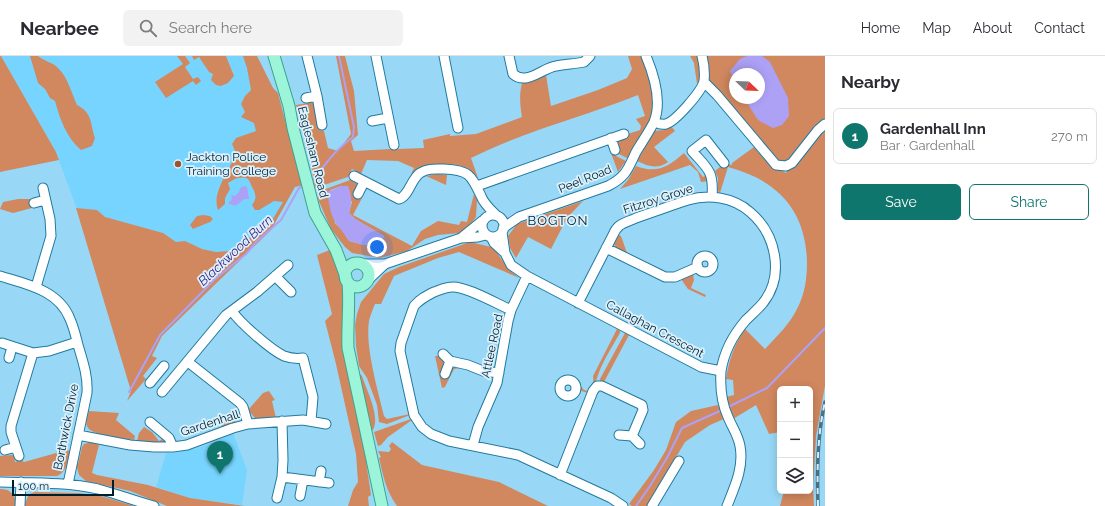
<!DOCTYPE html>
<meta charset="utf-8">
<style>
body{margin:0;font-family:Raleway,sans-serif;background:#f2f2f3;color:#2b2b33}
.controls{position:absolute;right:12px;bottom:12px;display:grid;overflow:hidden;border-radius:6px;box-shadow:0 2px 10px #0003}
.controls button{width:36px;height:36px;display:grid;place-items:center;padding:0;border:0;border-bottom:1px solid #e1e1e2;background:#fff;color:#2b2b33;font:20px sans-serif}
.compass{position:absolute;left:729px;top:12px;width:36px;height:36px;border-radius:50%;background:#fff;box-shadow:0 2px 10px #0003;rotate:113deg}
.scale{position:absolute;left:12px;bottom:10px;width:102px;box-sizing:border-box;padding-left:4px;border:2px solid #001f2d;border-top:0;font-size:11px;line-height:14px;white-space:nowrap;color:#001f2d;-webkit-text-stroke:3px #dbf2fe;paint-order:stroke}
.you{position:absolute;left:377px;top:191px;width:14px;height:14px;margin:-10px;border:3px solid #fff;border-radius:50%;background:#1a73e8;box-shadow:0 0 0 6px #1a73e833}
.badge{display:grid;place-items:center;width:26px;height:26px;border-radius:50%;background:#0f766e;color:#fff;font-size:13px;font-weight:700}
.pin{position:absolute;translate:-50% -33px;filter:drop-shadow(0 1px 2px #0008)}
.pin::after{content:'';position:absolute;top:21px;width:14px;height:12px;background:inherit;clip-path:polygon(0 0,100% 0,50% 100%)}
.list{margin:0;padding:0;list-style:none}
h2{display:flex;justify-content:space-between;align-items:center;height:52px;margin:0;padding:0 16px;font-size:17px}
h2 small{font-size:13px;font-weight:400;color:#7c7c81}
.list li{display:grid;grid-template-columns:26px 1fr auto;gap:12px;align-items:center;box-sizing:border-box;height:56px;margin:0 8px 8px;padding:0 8px;border:1px solid #e1e1e2;border-radius:6px}
.list b{display:block;font-size:15px;white-space:nowrap}
.list p{margin:0;font-size:13px;white-space:nowrap;color:#7c7c81}
.list em{font-size:13px;font-style:normal;color:#7c7c81}
.actions{display:flex;gap:8px;padding:12px 16px}
.actions a{flex:1;padding:9px 0;border:1px solid #0f766e;border-radius:6px;text-align:center;font-size:14px;color:#0f766e}
.actions .main{background:#0f766e;color:#fff}
.icon{flex:none;width:22px;height:22px;fill:none;stroke:currentColor;stroke-width:2;stroke-linecap:round;stroke-linejoin:round}
.map{position:relative;flex:none;width:825px;height:450px;overflow:hidden}
header{display:flex;align-items:center;gap:24px;box-sizing:border-box;height:56px;padding:0 20px;background:#fff;border-bottom:1px solid #e1e1e2}
header strong{font-size:19px}
nav{display:flex;gap:22px;margin-inline-start:auto;font-size:14px}
.search{width:280px;height:36px;background:#f2f2f3;display:flex;align-items:center;gap:10px;box-sizing:border-box;padding:0 14px;border-radius:6px;color:#7c7c81;font-size:15px}
main{display:flex}
aside{flex:1;background:#fff}
.map>svg:first-child{display:block}
.built{fill:#77d4fe}
.green{fill:#d1885f;fill-rule:evenodd}
.water{fill:#ada1f6}
.lines{fill:none;stroke-linecap:round;stroke-linejoin:round}
.stream{stroke:#ada1f6;stroke-width:2}
.minor-casing{stroke:#227a9d;stroke-width:11}
.major-casing{stroke:#3aa48d;stroke-width:13}
.minor{stroke:#fff;stroke-width:9}
.major{stroke:#9cf4d9;stroke-width:11}
.rail-casing{stroke:#467489;stroke-width:3.5}
.rail{stroke:#dbf2fe;stroke-width:2;stroke-dasharray:6;stroke-linecap:butt}
.poi-dot{fill:#9b552b;stroke:#dbf2fe;stroke-width:1.5}
.labels{text-anchor:middle;stroke-width:3.5;stroke-linejoin:round;paint-order:stroke}
.street-label{font-size:12px;fill:#001f2d;stroke:#dbf2fe}
.poi-label{font-size:12px;fill:#001f2d;stroke:#dbf2fe;text-anchor:start}
.neighbourhood-label{font-size:13px;letter-spacing:1px;fill:#001f2d;stroke:#dbf2fe}
.water-label{font-size:13px;font-style:italic;fill:#3c1f7f;stroke:#dbf2fe}
</style>
<header>
<strong>Nearbee</strong>
<div class="search"><svg class="icon" aria-label="search" viewBox="0 0 24 24"><circle cx="10" cy="10" r="6"/><path d="M15 15l6 6"/></svg>Search here</div>
<nav><a>Home</a><a>Map</a><a>About</a><a>Contact</a></nav>
</header>
<main>
<div class="map">
<svg width="825" height="450" viewBox="0 0 825 450">
<rect width="100%" height="100%" fill="#98d8f6"/>
<path class="built" d="M1 0H257L273 32 278 37 297 111 303 129 295 131 271 174 222 222 79 159 56 96Z
M233 377 247 414 242 449 190 442 156 431 166 397H175L197 392 215 386Z"/>
<path class="green" d="M0 0H1L56 96 59 104 0 116Z
M30 0H38C44 5 53 7 57 11 68 21 71 36 77 49 93 57 90 68 95 82L92 90 81 94C66 81 60 63 55 45L50 42 45 33 38 27Z
M177 0H185L190 7 185 11 193 23 198 21 201 25 196 29 193 25 166 42 155 26 183 8Z
M192 0H226L234 20 228 27 221 30 216 29 211 24 213 18 209 16 199 1 194 4Z
M243 0H257L273 32 278 37 297 111 303 129 295 131 271 174 162 280 152 300 157 302 143 320 146 323 127 345 131 335 76 152 97 154 105 161 163 177 176 186 185 185 202 193 216 196 230 195 244 188 260 170 271 166 283 146 274 145 259 154H255L252 149C258 142 255 136 251 129 250 126 249 123 246 122 239 120 233 124 228 127L230 133 225 142V148L218 154C211 136 231 113 236 97L232 88 236 82 256 75 254 67 241 61 245 56 241 48 245 40 251 34 247 12Z
M336 0H345L354 35 358 79 351 85 354 95 391 93V92L397 91 398 93 424 92 423 84 450 78V80L476 78 522 61C520 49 519 39 522 27L534 25 546 19 551 50 598 34 627 22 632 13 628 0H641C649 20 658 43 651 64 647 76 635 92 629 103L619 98 616 89C619 80 631 77 640 74L641 70 636 63 645 60 638 39C583 61 525 75 471 102L478 122 468 112 453 108 426 109 411 118 414 112 398 105 367 104 361 118 352 113 348 121 315 132 311 108 296 49 314 46 319 74 324 75 328 92 338 95 351 78Z
M690 0H698L701 19 697 28 694 7Z
M707 0H825V65L787 106 777 104 708 25ZM735 18H759V42H735Z
M671 70 675 75 654 91 668 106C657 114 648 110 637 105L654 75 664 74V72Z
M825 72V330L816 380 813 430 814 450H780L784 435H810V333H780V376L769 378 756 349 733 363 726 341 734 339 733 324 726 323C729 304 734 289 745 273L765 293C777 280 789 269 797 253 805 238 807 222 807 206 806 154 777 124 728 111L720 137 718 135V122L715 115 720 111 722 112 728 108 732 109V107L754 91 764 103 786 117 822 74Z
M615 96 616 100 626 105 618 116 611 97Z
M684 97 703 121 707 119 709 125 701 126 698 116 690 109 620 133 628 124 636 110C657 118 668 111 684 97Z
M438 118 447 119 446 129 426 120Z
M350 124 357 128 354 137 362 142 353 159 412 190 421 175 438 165 459 169 461 165 467 166 474 138 477 144 476 161 469 170 459 177 438 179 425 183 407 195 380 202 352 197 345 191 331 173 318 143V138L323 134ZM341 130 352 146 349 157 355 163 384 180 380 188 364 189 349 185 342 174 335 167 330 134Z
M18 143H30L32 152 13 157 0 153 3 146Z
M583 145 567 162 551 193 528 181 516 202 510 192 508 180 517 168Z
M203 159 210 160 213 163 210 166 193 173 190 169 197 160Z
M619 179 621 180 627 197 653 210 621 196V194L615 190 614 188Z
M470 186 491 191 496 195 508 213 519 222 459 196 438 202 394 220 381 248H375C373 253 370 260 369 265 365 291 378 334 384 360L387 363 410 358V359L387 368 379 366 377 349 367 322 359 310 356 290 355 269 357 258 361 246 384 218 399 211Z
M330 194 345 232 362 378 371 439 368 441 369 450H348L353 434 358 426 356 398 336 308 325 265 332 258 317 199Z
M693 218 694 224 691 232 706 239 705 241 688 233 681 223Z
M617 273 620 275V277C612 291 602 306 597 322 595 327 594 333 589 336 585 338 581 334 578 332L580 329 584 334 588 335C593 331 594 326 593 320Z
M625 277 629 279 604 326 601 327 600 323Z
M435 300H441L445 305 448 320C451 315 452 309 460 310V312L454 313 445 331 442 332Z
M359 317 362 320C366 333 382 363 372 375Z
M269 335 275 344 272 345 276 362H255L248 354 263 337Z
M718 349 724 363 710 369 685 386 647 450H632L629 448 654 414 666 394 676 366 691 355Z
M236 352 239 357C238 368 228 370 219 373Z
M89 355 119 357 116 364 135 380 134 384C125 382 90 380 87 370 85 366 88 359 89 355Z
M411 363 412 364 388 381 381 389 378 390 374 376Z
M144 371 152 376 159 385 164 382 167 385 166 387 160 388 137 385 139 377Z
M91 386 99 389 92 417 97 419 148 429 190 442 245 450H167L130 435 86 425 79 419 76 408H78L82 391 84 388Z
M392 386 422 409 499 426 548 450H397C386 435 383 419 379 402L381 401 378 395 389 396 391 393 389 390Z
M67 394 70 395C68 405 67 416 57 420H0V400L12 399 14 400 15 406 22 404 24 406Z
M0 433C11 433 16 439 16 450H0Z
M35 436 79 437 101 440 134 450H24L29 438Z"/>
<path class="water" d="M747 0H762L770 6 788 42 789 60 782 69 773 72 758 64 744 42H759V18H735V26L730 15 740 3Z
M244 130 247 131 249 143H244C237 149 237 151 229 148V145H231L232 142 231 139 235 140 239 136 240 132Z
M341 130H348C352 140 352 147 349 157L355 163 384 180 380 188 364 189 349 185C345 178 340 173 336 167 330 159 329 146 327 136Z"/>
<g class="lines">
<path class="stream" d="M310 126C320 122 318 117 324 110 332 99 342 89 353 81L354 71 339 0
M129 336 160 279 215 223 246 198 257 185 281 164 299 132 305 129
M728 351 767 332 825 272
M636 450 650 430 668 400 682 372 722 354"/>
<g class="minor-casing">
<path id="minor" d="M307 0 317 40 322 69
M376 0 394 89
M444 0 458 72
M509 0 513 18C527 30 542 12 556 10 566 8 575 8 584 6L590 0
M704 26 717 39 776 109 786 110 792 107 818 74 825 68
M306 42 317 40
M372 65 388 62
M654 66C658 67 661 69 666 68 676 65 702 35 704 25 705 17 704 8 702 0
M611 82 615 94
M354 120 399 143C409 140 411 123 420 117 428 112 435 113 444 113 469 114 471 119 481 140 484 148 490 153 496 159
M477 130 624 78
M358 138 364 126
M712 141C714 115 708 113 692 95L706 84 724 107
M34 147 45 144
M482 170a11 11 0 1 1 22 0a11 11 0 1 1-22 0Z
M503 172 519 161 608 130C626 121 628 113 636 96 642 86 649 76 654 66 662 46 654 19 646 0
M502 176 505 197
M491 181 494 187 505 197 511 209 527 220 701 311 721 315C720 331 721 346 728 361 732 371 738 379 740 390 744 411 735 430 727 450
M461 182 482 165
M606 192 665 221H675L698 211
M697 208a8 8 0 1 1 16 0a8 8 0 1 1-16 0Z
M363 208H385L461 182 478 181 486 179
M0 220C26 228 59 234 70 263 74 272 76 281 78 289 83 306 88 320 87 337L68 428
M275 220 291 236
M368 224 385 208
M36 231 51 180 50 163 43 132
M578 247 614 177C615 174 617 172 619 170 624 166 630 165 636 162 653 156 670 150 688 144 709 138 733 141 750 156 776 178 785 219 763 247 758 253 752 258 746 264 733 279 724 296 721 315
M511 254C497 248 466 230 452 231 446 231 440 234 434 236 426 240 420 243 414 250L401 287 400 295 414 359 422 371 431 378 449 385 518 399 611 442 623 450
M232 255C240 267 271 294 284 300 290 302 297 303 303 302L313 341 311 365
M2 287 33 297 49 295 77 286
M443 298 450 305 468 309 483 315 499 317
M9 302 12 291
M188 306 240 347 243 351 248 368
M445 318 450 305
M560 332a8 8 0 1 1 16 0a8 8 0 1 1-16 0Z
M150 327 164 310
M162 336 226 259 257 236 288 209
M150 366 169 382 173 391
M78 379 130 389 154 391H173L187 389 233 372 248 368 303 364 326 368
M619 379 632 380 640 388
M473 389 478 371 497 327 508 265 511 254 527 220
M5 394 16 391
M19 400 11 376V370L33 297
M560 419 593 335 597 330H602L642 349 643 354 632 380
M282 421 329 427
M0 426C32 427 66 426 98 433 117 438 135 445 154 450
M319 426 321 415
M300 440 303 424
M277 442 282 421 283 404 282 365
M20 450 21 426
M652 450 679 405"/>
</g>
<g class="major-casing">
<path id="major" d="M274 0 289 50 293 72 315 157 336 194 346 221
M345 219a12 12 0 1 1 24 0a12 12 0 1 1-24 0Z
M348 226C350 248 347 270 348 292L382 450"/>
</g>
<use href="#minor" class="minor"/>
<use href="#major" class="major"/>
<g class="rail-casing">
<path id="rail" d="M818 450C817 416 817 380 825 346"/>
</g>
<use href="#rail" class="rail"/>
</g>
<circle class="poi-dot" cx="178" cy="108" r="4"/>
<g class="labels">
<g class="street-label">
<text transform="translate(313 96) rotate(76)" y="4">Eaglesham Road</text>
<text transform="translate(585 123) rotate(-22)" y="4">Peel Road</text>
<text transform="translate(658 143) rotate(-18)" y="4">Fitzroy Grove</text>
<text transform="translate(655 273) rotate(28)" y="4">Callaghan Crescent</text>
<text transform="translate(492 290) rotate(-78)" y="4">Attlee Road</text>
<text transform="translate(210 367) rotate(-18)" y="4">Gardenhall</text>
<text transform="translate(66 371) rotate(-79)" y="4">Borthwick Drive</text>
</g>
<g class="poi-label">
<text x="186" y="105">Jackton Police<tspan x="186" dy="14">Training College</tspan></text>
</g>
<g class="neighbourhood-label">
<text x="558" y="169">BOGTON</text>
</g>
<g class="water-label">
<text transform="translate(235 194) rotate(-43)" y="5">Blackwood Burn</text>
</g>
</g>
</svg>
<div class="controls">
<button>+</button>
<button>−</button>
<button><svg class="icon" aria-label="layers" viewBox="0 0 24 24"><path d="M12 4l9 5-9 5-9-5zM3 14l9 5 9-5"/></svg></button>
</div>
<svg class="compass" viewBox="-18 -18 36 36"><path d="M0-13l5 13h-10z" fill="#e53935"/><path d="M0 13l5-13h-10z" fill="#7c7c81"/></svg>
<div class="scale">100 m</div>
<div class="you"></div>
<div class="pin badge" style="left:220px;top:418px">1</div>
</div>
<aside>
<h2>Nearby<small></small></h2>
<ul class="list">
<li><span class="badge">1</span><div><b>Gardenhall Inn</b><p>Bar · Gardenhall</p></div><em>270 m</em></li>
</ul>
<div class="actions"><a class="main">Save</a><a>Share</a></div>
</aside>
</main>
